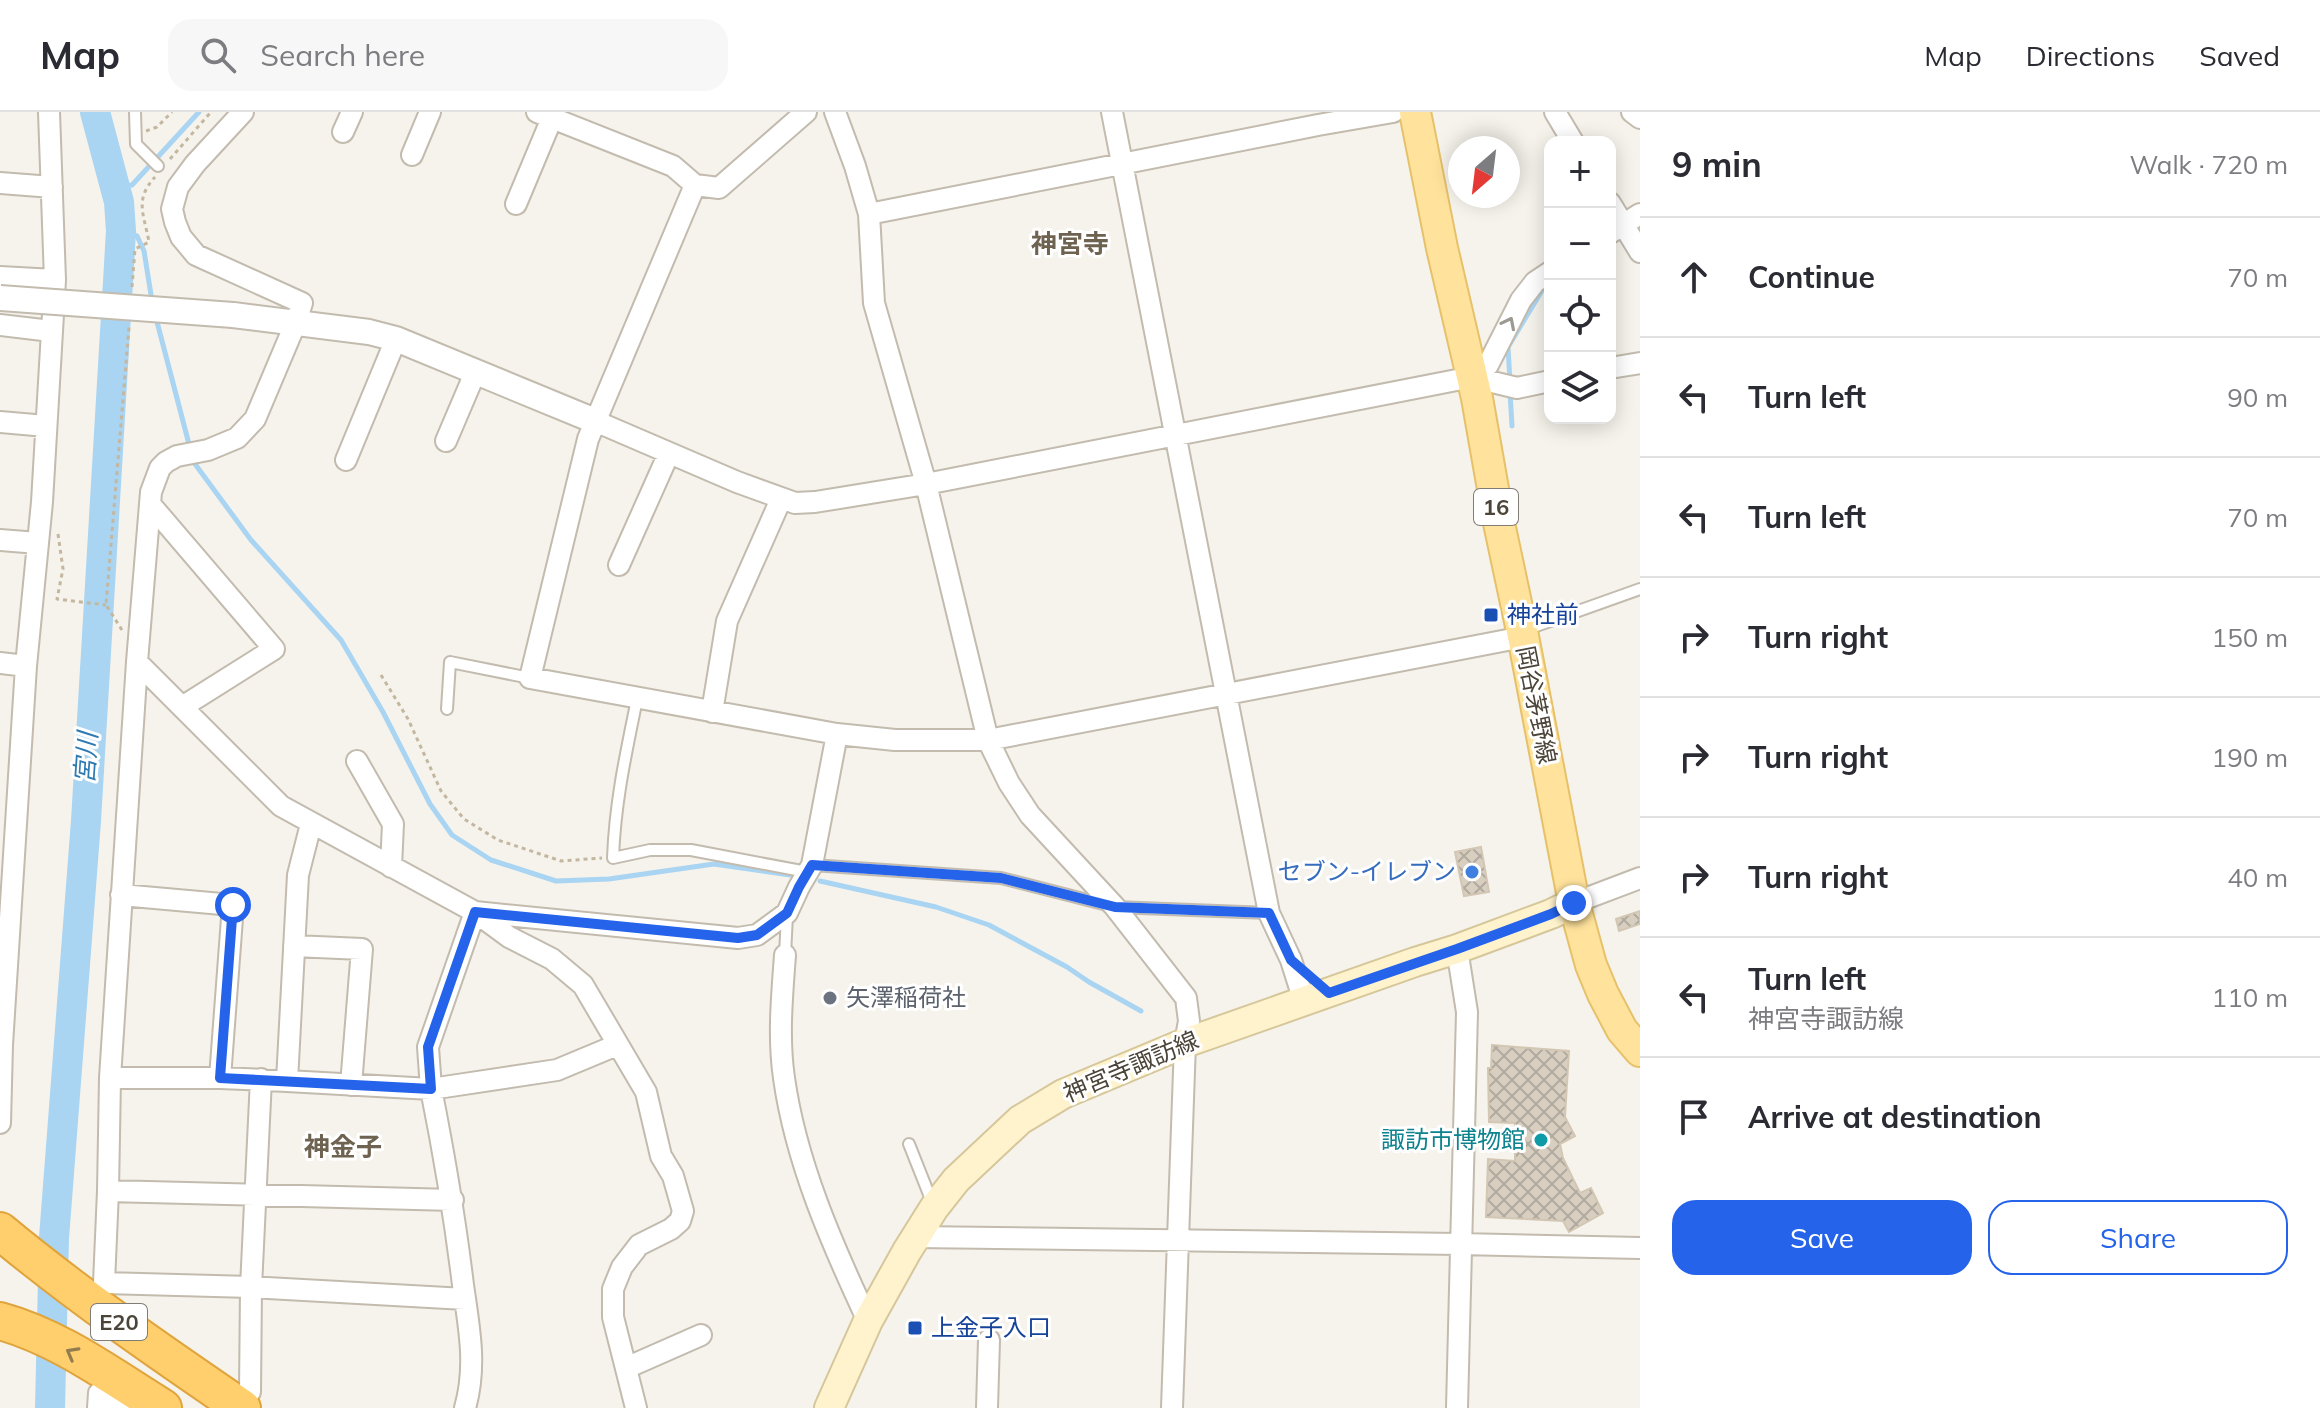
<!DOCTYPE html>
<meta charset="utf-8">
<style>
body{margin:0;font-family:Mulish,"Noto Sans JP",sans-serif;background:#f7f7f7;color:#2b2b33}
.controls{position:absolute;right:24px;top:24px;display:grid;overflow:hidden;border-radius:16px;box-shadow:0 4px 20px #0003}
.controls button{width:72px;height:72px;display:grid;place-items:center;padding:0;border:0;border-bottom:2px solid #e1e1e2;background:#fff;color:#2b2b33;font:40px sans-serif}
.compass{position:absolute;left:1448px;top:24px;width:72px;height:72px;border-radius:50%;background:#fff;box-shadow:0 4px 20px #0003;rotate:208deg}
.stop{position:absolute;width:24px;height:24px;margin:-18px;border:6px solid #2563eb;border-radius:50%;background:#fff}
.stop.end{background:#2563eb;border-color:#fff;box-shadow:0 2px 8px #0008}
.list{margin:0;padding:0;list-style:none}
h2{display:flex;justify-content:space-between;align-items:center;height:104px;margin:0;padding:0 32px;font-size:34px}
h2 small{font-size:26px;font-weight:400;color:#7c7c81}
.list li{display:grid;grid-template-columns:52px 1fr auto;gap:24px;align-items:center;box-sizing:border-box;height:120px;padding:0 32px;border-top:2px solid #e1e1e2}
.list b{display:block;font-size:30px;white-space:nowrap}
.list p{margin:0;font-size:26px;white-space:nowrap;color:#7c7c81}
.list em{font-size:26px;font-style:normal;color:#7c7c81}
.actions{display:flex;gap:16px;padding:24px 32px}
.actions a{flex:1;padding:18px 0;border:2px solid #2563eb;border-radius:24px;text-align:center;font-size:28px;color:#2563eb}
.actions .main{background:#2563eb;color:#fff}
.icon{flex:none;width:44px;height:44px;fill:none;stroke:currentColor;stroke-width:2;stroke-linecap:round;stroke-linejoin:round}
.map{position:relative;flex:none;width:1640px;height:1296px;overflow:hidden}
header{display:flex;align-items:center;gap:48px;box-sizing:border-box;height:112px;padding:0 40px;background:#fff;border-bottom:2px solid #e1e1e2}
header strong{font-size:38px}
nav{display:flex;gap:44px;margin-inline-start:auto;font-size:28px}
.search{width:560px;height:72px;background:#f7f7f7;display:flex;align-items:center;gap:20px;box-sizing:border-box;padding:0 28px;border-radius:24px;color:#7c7c81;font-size:30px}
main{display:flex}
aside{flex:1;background:#fff}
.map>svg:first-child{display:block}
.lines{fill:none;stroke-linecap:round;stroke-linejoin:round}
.stream{stroke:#a9d4f2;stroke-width:5}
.river{stroke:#a9d4f2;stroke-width:30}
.building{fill:url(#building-cross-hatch);stroke:#d3c7b4;stroke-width:2}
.service-casing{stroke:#c2bbae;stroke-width:14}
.minor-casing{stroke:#c2bbae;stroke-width:24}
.tertiary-casing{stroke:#c2bbae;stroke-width:28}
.secondary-casing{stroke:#d6c79b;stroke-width:32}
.primary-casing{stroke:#e6c16a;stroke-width:34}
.motorway-casing{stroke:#e0a43c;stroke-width:40}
.path{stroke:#c4b79f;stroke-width:3;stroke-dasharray:4 4;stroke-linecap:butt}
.service{stroke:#fff;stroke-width:10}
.minor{stroke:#fff;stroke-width:20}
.tertiary{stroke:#fff;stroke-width:24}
.secondary{stroke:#fff3cd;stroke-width:28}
.primary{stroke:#ffe39c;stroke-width:30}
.motorway{stroke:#ffcf6e;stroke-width:36}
.tertiary-bridge-casing{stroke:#c2bbae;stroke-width:28;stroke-linecap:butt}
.tertiary-bridge{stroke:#fff;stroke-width:24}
.oneway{stroke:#9c9892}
.oneway2{stroke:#937c4e}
.route{stroke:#2563eb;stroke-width:10}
.transit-dot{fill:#1a4fb4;stroke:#fff;stroke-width:3}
.shop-dot{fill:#3f7fe0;stroke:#fff;stroke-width:3}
.worship-dot{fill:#6b7280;stroke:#fff;stroke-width:3}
.culture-dot{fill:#0f9aa8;stroke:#fff;stroke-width:3}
.labels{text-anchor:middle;stroke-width:6;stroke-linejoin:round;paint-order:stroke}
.shield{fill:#fff;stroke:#817c74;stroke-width:2}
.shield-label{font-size:22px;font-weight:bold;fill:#4b4439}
.transit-label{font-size:24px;fill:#164399;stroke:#fff;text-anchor:start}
.street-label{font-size:24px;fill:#4b4439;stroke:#fff}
.shop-label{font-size:24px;fill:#366cbe;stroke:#fff;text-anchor:end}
.worship-label{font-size:24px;fill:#5b616d;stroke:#fff;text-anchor:start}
.culture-label{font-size:24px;fill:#0d838f;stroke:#fff;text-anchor:end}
.neighbourhood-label{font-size:26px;font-weight:bold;fill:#6e6250;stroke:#fff}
.water-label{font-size:26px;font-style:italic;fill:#2e7ab2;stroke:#fff}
</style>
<header>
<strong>Map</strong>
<div class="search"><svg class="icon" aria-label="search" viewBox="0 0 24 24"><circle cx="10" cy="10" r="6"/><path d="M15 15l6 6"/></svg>Search here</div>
<nav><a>Map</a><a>Directions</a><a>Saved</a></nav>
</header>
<main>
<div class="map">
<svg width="1640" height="1296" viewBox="0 0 1640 1296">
<defs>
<pattern id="building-cross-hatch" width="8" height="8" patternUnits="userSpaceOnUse" patternTransform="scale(2)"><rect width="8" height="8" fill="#d8cfc1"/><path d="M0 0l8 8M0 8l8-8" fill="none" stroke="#b1aa9e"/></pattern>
</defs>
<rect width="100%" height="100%" fill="#f6f3ec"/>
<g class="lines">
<path class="stream" d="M116 76 132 73 199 0
M121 119 137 124 144 139 152 189
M156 206 190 336
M1510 270 1508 235 1543 177 1550 173
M1510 280 1512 314
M193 345 195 352 251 428 341 528 383 600 430 692 452 723 491 748 556 769 609 767 714 752 797 764
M820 769 936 795 989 813 1067 855 1089 870 1141 899"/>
<path class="river" d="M50 1296 54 1126 86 709 121 119 119 90 95 0"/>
</g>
<path class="building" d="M1481 735 1489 780 1464 784 1455 740Z
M1640 799V812L1619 819 1616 807Z
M1492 933 1569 939 1565 1005 1575 1024 1560 1032 1563 1046 1580 1081 1591 1076 1603 1101 1569 1120 1563 1109 1486 1105 1488 1047 1515 1049V1011L1489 1010 1488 956H1491Z"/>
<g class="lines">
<g class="service-casing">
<path id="service" d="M135 0 136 32 158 54
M1525 518 1640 477
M637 587C626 641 615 690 613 746L650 738H691L807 760
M447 597 450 550 530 566
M812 753 1001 766 1115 795 1269 801
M785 843 787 803
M909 1032 932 1090"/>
</g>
<g class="minor-casing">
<path id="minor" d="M243 0 195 52 178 75 172 97 175 110 181 125 196 143 302 191 296 210 255 307 237 326 208 338 177 344 166 350 160 356 151 380 137 550 281 694 475 800 509 825 552 847 583 873 646 980 661 1044 673 1064 683 1099 680 1109 671 1117 639 1133 622 1155 613 1177V1205L636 1296
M537 0 673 54 695 73 719 76 806 0
M835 0 855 54 869 102 874 191 926 372 988 628 1009 671 1030 703 1115 795 1186 886 1189 909 1185 931 1172 1296
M1112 0 1269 801 1291 848 1304 889
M1555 0 1573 30
M1632 0 1640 6
M343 20 352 0
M412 43 430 0
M0 71 52 75
M695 73 588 327 530 566 837 622 895 628H988L1523 525
M1610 91 1640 140
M516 92 552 6
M869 102 1318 13 1393 0
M1610 121 1640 102
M0 165 55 168
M0 213 51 219
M1610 256 1640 251
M1472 265 1488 253 1521 188 1535 170 1550 160
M595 309 737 370 795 391 815 390 926 372 1472 265 1517 276 1550 269
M0 310 46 314
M446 329 475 261
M346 348 396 227
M150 392 274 537 182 595
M0 428 38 431
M619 453 669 341
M137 550 110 966 108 1079 453 1088
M0 551 26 554
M712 600 727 509 781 387
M357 649 393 712 391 755
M121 783 233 793 220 966
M1574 791 1640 766
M475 800 738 826 757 823 787 801 799 775 812 753 837 622
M294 834 362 837 351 973
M785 843C782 884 778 925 784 966 796 1051 832 1132 868 1209
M110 966H220L287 969 298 763 311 712
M287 969 431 977 428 935 475 800
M0 1011 2 933 26 554 42 390 55 168 49 0
M108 1079 104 1171 251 1175 261 967
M915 1125 1461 1132 1640 1136
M626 1256 701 1223
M250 1280 251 1175 465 1187
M98 1296 99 1281 122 1296
M465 1296C477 1254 469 1215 463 1173 455 1107 444 1042 431 977L557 958 617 933
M987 1296 989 1228
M1457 1296 1467 900 1457 837"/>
</g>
<g class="tertiary-casing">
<path id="tertiary" d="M233 203 369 220 396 227 595 309"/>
</g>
<g class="secondary-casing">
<path id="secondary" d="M829 1296 868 1209 907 1139 934 1096 956 1068 1020 1008 1063 982 1185 931 1415 850 1457 837 1551 802 1574 791"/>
</g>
<g class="primary-casing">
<path id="primary" d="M1415 0 1442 136 1477 286 1499 411 1522 519 1574 791 1591 853 1603 882 1622 918 1640 939"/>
</g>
<g class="motorway-casing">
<path id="motorway" d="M0 1119C77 1183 160 1240 242 1296
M0 1209C59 1225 111 1264 163 1296"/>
</g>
<path class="path" d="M146 19 157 15 172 0
M170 47 211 0
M132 175 135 137 149 130C144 102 134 88 155 65
M58 422 63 457 57 487 106 493
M122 518 106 493 129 215
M381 563 408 607 441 679 464 707 498 728 561 749 602 746"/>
<use href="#service" class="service"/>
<use href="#minor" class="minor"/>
<use href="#tertiary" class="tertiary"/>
<use href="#secondary" class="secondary"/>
<use href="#primary" class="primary"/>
<use href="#motorway" class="motorway"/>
<g class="tertiary-bridge-casing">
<path id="tertiary-bridge" d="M0 186 233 203"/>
</g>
<use href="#tertiary-bridge" class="tertiary-bridge"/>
</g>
<defs><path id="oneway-chevron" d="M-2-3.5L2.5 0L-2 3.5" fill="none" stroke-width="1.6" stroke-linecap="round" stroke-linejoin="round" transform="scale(2)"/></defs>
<use class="oneway" href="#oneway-chevron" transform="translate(1509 211) rotate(-63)"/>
<use class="oneway2" href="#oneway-chevron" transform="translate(72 1241) rotate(-151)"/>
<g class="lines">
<path class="route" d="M233 793 220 966 431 977 428 935 475 800 738 826 757 823 787 801 799 775 812 753 1001 766 1115 795 1269 801 1291 848 1329 881 1457 837 1551 802 1574 791"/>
</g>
<g class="transit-dot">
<rect x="1483" y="495" width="16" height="16" rx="4"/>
<rect x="907" y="1208" width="16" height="16" rx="4"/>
</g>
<circle class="shop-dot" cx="1472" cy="760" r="8"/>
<circle class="worship-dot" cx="830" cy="886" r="8"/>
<circle class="culture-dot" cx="1541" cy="1028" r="8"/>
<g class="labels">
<g class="shield">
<rect x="1474" y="377" width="44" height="36" rx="6"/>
<rect x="91" y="1192" width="56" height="36" rx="6"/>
</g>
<g class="shield-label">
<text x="1496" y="403">16</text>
<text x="119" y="1218">E20</text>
</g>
<g class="transit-label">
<text x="1507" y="511">神社前</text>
<text x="931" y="1224">上金子入口</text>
</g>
<g class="street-label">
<text transform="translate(1536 593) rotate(79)" y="8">岡谷茅野線</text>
<text transform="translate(1131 955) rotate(-23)" y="8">神宮寺諏訪線</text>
</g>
<g class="shop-label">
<text x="1456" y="768">セブン-イレブン</text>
</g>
<g class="worship-label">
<text x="846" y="894">矢澤稲荷社</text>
</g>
<g class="culture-label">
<text x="1525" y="1036">諏訪市博物館</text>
</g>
<g class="neighbourhood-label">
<text x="1070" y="141">神宮寺</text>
<text x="343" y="1044">神金子</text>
</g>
<g class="water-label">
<text transform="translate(86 646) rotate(-86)" y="9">宮川</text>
</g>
</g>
</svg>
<div class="controls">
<button>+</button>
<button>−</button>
<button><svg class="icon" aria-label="locate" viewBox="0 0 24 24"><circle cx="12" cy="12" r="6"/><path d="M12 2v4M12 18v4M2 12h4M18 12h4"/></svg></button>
<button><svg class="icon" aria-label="layers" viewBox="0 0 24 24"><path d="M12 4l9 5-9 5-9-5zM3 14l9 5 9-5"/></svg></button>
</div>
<svg class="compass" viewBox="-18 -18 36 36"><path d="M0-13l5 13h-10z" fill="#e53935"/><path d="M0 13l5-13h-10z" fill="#7c7c81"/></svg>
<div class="stop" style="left:233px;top:793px"></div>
<div class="stop end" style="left:1574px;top:791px"></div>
</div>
<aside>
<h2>9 min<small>Walk · 720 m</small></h2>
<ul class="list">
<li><svg class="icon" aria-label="ahead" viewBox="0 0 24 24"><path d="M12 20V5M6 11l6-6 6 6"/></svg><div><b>Continue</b></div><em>70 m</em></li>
<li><svg class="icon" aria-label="left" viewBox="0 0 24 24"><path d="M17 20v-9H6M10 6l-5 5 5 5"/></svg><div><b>Turn left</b></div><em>90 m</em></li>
<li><svg class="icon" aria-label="left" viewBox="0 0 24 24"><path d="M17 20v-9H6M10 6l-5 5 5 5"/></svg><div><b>Turn left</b></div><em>70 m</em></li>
<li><svg class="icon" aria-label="right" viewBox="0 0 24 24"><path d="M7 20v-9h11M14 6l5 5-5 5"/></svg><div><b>Turn right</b></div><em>150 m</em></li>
<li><svg class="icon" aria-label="right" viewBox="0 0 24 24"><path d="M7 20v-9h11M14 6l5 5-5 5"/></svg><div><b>Turn right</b></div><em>190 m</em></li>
<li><svg class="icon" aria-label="right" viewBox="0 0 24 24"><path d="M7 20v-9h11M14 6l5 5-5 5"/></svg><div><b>Turn right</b></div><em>40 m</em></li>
<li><svg class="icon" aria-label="left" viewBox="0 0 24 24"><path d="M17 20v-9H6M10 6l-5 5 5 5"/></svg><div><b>Turn left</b><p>神宮寺諏訪線</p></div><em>110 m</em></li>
<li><svg class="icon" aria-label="arrive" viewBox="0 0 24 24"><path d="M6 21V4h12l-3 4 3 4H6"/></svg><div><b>Arrive at destination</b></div></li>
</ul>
<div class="actions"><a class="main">Save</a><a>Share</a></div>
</aside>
</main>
